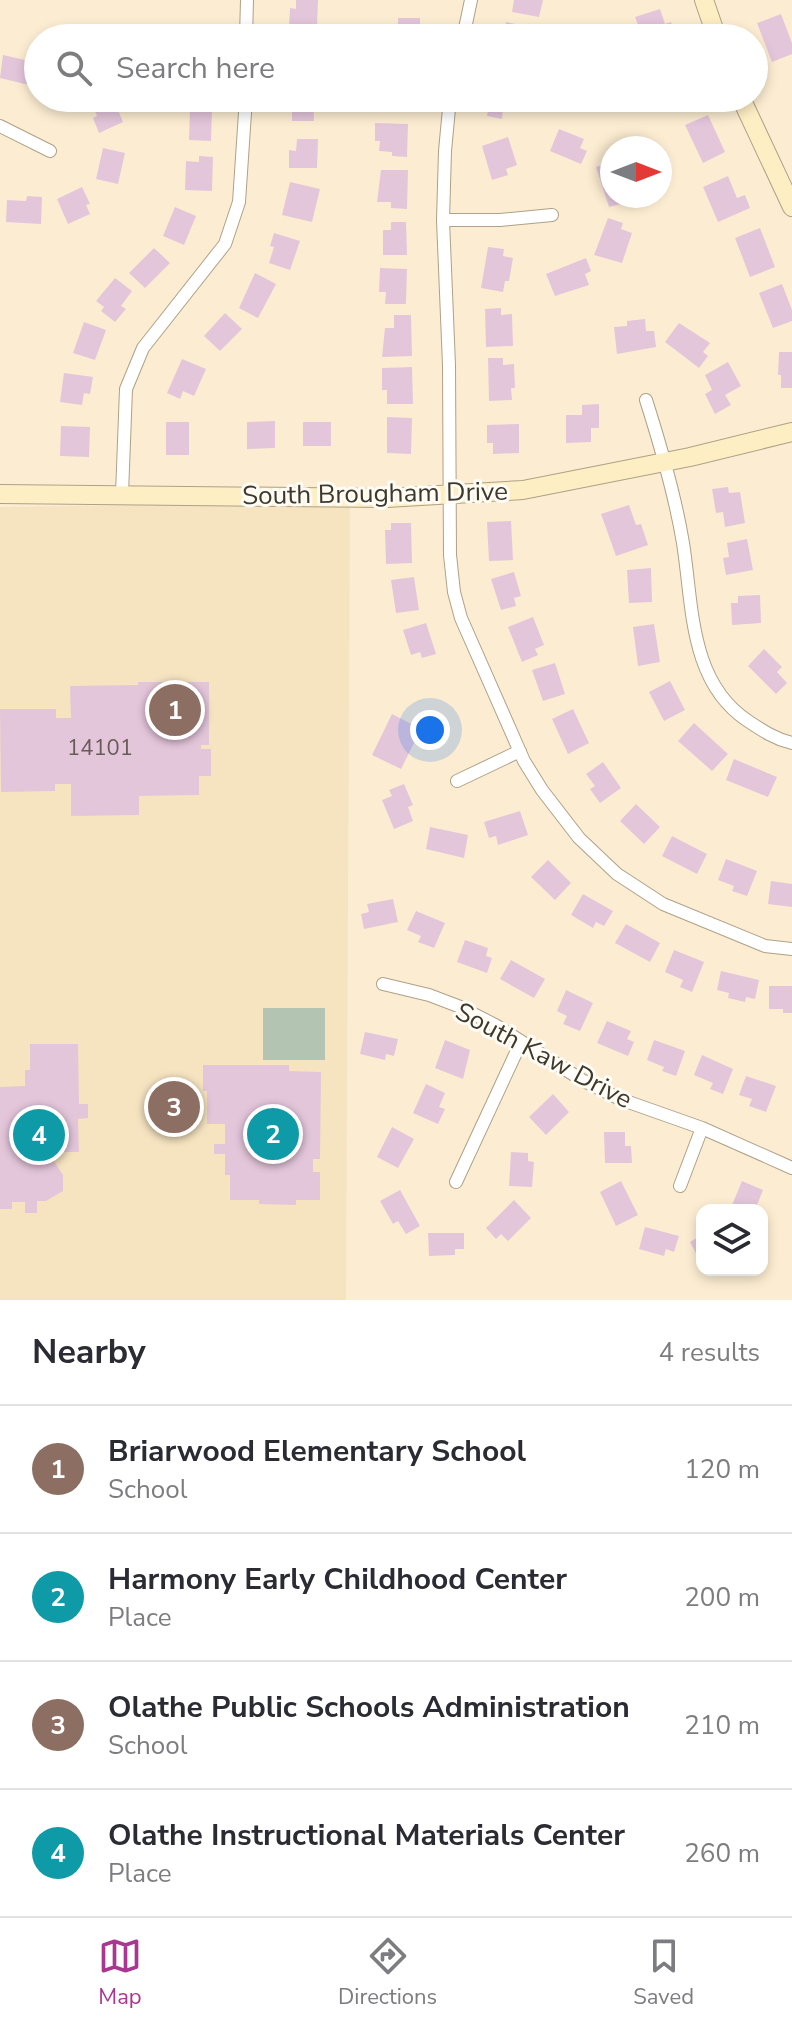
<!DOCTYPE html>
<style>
body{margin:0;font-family:"Nunito Sans",sans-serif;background:#f7f7f7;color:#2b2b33}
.controls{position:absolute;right:24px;bottom:24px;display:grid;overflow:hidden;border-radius:16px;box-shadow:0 4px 12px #0003}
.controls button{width:72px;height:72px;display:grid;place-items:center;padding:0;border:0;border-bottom:2px solid #e1e1e2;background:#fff;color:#2b2b33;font:40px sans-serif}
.compass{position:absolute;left:600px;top:136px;width:72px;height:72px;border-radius:50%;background:#fff;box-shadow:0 4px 12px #0003;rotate:90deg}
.you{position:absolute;left:430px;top:730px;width:28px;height:28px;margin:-20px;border:6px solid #fff;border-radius:50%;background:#1a73e8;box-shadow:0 0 0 12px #1a73e833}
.badge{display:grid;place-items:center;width:52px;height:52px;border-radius:50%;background:#a93691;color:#fff;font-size:26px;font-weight:700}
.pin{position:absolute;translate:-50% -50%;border:4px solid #fff;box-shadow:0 2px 8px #0006}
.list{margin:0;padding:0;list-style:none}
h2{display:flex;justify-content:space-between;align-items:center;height:104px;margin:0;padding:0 32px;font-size:34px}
h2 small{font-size:26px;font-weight:400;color:#7c7c81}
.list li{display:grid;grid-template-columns:52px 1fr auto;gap:24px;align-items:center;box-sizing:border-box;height:128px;padding:0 32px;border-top:2px solid #e1e1e2}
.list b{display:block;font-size:30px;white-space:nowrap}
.list p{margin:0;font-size:26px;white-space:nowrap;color:#7c7c81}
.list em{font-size:26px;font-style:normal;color:#7c7c81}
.icon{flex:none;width:44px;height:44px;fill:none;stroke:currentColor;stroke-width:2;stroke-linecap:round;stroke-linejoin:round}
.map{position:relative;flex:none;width:792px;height:1300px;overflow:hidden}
.search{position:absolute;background:#fff;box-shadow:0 4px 12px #0003;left:24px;right:24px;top:24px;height:88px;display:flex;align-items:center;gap:20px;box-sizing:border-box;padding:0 28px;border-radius:44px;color:#7c7c81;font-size:30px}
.sheet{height:616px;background:#fff}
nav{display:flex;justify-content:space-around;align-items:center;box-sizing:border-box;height:112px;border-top:2px solid #e1e1e2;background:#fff;font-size:22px;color:#7c7c81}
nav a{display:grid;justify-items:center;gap:4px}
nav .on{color:#a93691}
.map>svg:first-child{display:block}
.built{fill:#f6e4c1}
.green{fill:#b3c4b2}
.building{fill:#e4c6db}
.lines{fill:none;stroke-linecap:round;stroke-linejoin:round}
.street-casing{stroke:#aea187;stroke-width:14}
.secondary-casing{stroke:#aea187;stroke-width:20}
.street{stroke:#fff;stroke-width:12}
.secondary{stroke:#feeec4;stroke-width:18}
.labels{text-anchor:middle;stroke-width:6;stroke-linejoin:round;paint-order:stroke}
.number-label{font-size:22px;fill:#685c58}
.street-label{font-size:26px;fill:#3e382d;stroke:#fffcf6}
</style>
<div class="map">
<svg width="792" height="1300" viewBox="0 0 792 1300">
<rect width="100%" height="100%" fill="#fcedd2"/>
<path class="built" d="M350 502 346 1300H0V507Z"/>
<path class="green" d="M263 1008H325V1060H263Z"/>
<path class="building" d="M296 0H318L317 28 289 27 290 8 296 9Z
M514 0H543L539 17 512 12Z
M660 9 665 24 671 22 676 38H647L644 29 640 30 635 17Z
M781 14 792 43V54L772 62 757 23Z
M398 18H420V29H398Z
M506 22 530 27 528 38H503Z
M3 55 34 62 29 85 0 78Z
M99 98H113L123 122 99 133 93 118 97 116 91 101Z
M288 98H313L314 121H292V108H288Z
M396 98H411V112H395Z
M490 98H518L516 111 503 109 502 119 487 116Z
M190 107 212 108 211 141 189 140Z
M708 115 725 152 703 163 685 125Z
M375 123 408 124 407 157 392 156V152L379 151 380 141H375Z
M559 129 584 139 580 148 587 151 581 164 550 151Z
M508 137 517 165 506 169 508 175 492 180 482 146Z
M297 139H318L317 168H289V150L296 151Z
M103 148 125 153 118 184 96 179Z
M199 156 213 157 212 191 185 190 186 161 199 162Z
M612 162V196H622L624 203 609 207 596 167Z
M381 170H408L407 209 391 208V202H377Z
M728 176 737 198 745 195 750 208 718 222 703 187Z
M290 182 320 189 312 222 282 215Z
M82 187 90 204 86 205 90 214 68 224 57 199Z
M27 196 42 197 41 224 6 222 7 200 26 201Z
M175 207 196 216 184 245 163 236Z
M608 218 623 223 621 229 632 233 622 263 594 255Z
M391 222H406L407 255H383V230H391Z
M760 228 775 267 750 277 735 238Z
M274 233 300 241 290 270 269 263 274 247 270 246Z
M488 247 504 249 503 256 513 258 509 281H505L503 292 481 288Z
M154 248 170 263 145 288 129 273Z
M586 258 591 271 585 274 589 285 555 296 546 274Z
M380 268 407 269 406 304H385L386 292H379Z
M255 273 276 284 258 318 239 308Z
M115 278 132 291 121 306 126 309 115 322 101 311 104 307 96 301Z
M782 284 792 310V321L773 328 759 293Z
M501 308V315L512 314 513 346 486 347 485 309Z
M225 313 242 329 220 351 204 336Z
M394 315H411L412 356 382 357 385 328H394Z
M645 319 646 331H654L656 347 617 354 614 327 627 326V321Z
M84 322 106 330 95 360 73 353Z
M679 323 710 343 703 352 708 356 699 368 665 342Z
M779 352H792V388H781V375H778Z
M488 358H503V365L514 364 515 388H511L512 400 489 401Z
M182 359 206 369 194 396 183 391 180 399 167 393Z
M728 362 741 386 725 395 731 405 715 414 705 394 712 390 705 375Z
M412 367 413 404H387V390H382V368Z
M64 373 93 377 90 394 84 393 82 405 60 402Z
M599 404V428H591V442L566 443V415H582V405Z
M387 417 412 418 411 454 387 453Z
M275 421V448L247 449V422Z
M166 422H189V455H166Z
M303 422H331V446H303Z
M519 424V453L493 454V443H487V425Z
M61 426 90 427 89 457 60 456Z
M728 487 729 493 740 492 745 523 725 527 723 512 716 513 712 489Z
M629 505 636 525 641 524 648 545 616 556 601 514Z
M511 521 513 560 489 561 487 522Z
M391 523H411L412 563 386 564 385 530H391Z
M747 539 753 570 726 575 723 558 729 557 727 543Z
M651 568 652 602 629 603 627 570Z
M514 572 521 596 514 598 516 606 501 610 491 579Z
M414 577 419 610 396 613 391 580Z
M760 595 761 623 732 625 731 603H738V596Z
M533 617 544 645 535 649 538 655 522 662 508 627Z
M426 623 436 654 422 658 420 652 411 655 403 630Z
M654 624 660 662 638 666 633 627Z
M764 649 782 667 777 672 787 683 776 694 748 666Z
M555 663 565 694 543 701 532 670Z
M670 681 685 710 664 721 649 692Z
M138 682H209V745H201V749H211V776H199V795L139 796V815L71 816V784H55V791L1 792 0 709H56V718H71L70 686 138 685Z
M573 709 589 743 568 754 552 719Z
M392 714 421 729 401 769 372 755Z
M694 723 728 754 712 771 678 741Z
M734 759 777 777 768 797 726 780Z
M603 762 621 788 600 803 590 789 595 786 586 774Z
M404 784 413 805 408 807 413 821 394 829 382 800 392 796 389 790Z
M636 804 660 827 644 844 620 821Z
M520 811 528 835 498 845 496 836 489 838 484 822Z
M430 827 468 835 464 858 426 849Z
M672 836 707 854 697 874 662 856Z
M726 859 757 871 747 896 732 891 734 886 718 880Z
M548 860 571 883 555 900 531 877Z
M771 881 792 884V907L768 904Z
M583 894 613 911 604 926 596 922 593 928 571 915Z
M393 899 398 922 364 929 361 914 369 912 367 904Z
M416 911 445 923 434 948 418 942 421 936 407 930Z
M626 924 660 943 650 962 615 943Z
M465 940 488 948 486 956 492 958 487 973 457 962Z
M674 950 704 962 692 992 680 987 683 980 665 972Z
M511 960 545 979 534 998 500 979Z
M721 971 759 980 755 999 746 997 745 1002 728 998 729 993 717 990Z
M769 986H792V1013H783V1009H769Z
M566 990 593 1003 580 1031 563 1024 567 1016 557 1011Z
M607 1021 631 1031 627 1039 634 1042 628 1056 597 1043Z
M365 1032 398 1039 394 1056 386 1054 385 1060 360 1054Z
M445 1040 470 1050 463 1079 435 1068Z
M654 1040 685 1051 676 1076 662 1071 664 1067 647 1060Z
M30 1044H78L79 1104H88V1118L78 1119 79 1152H48L63 1175V1191L46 1201H37V1213H25V1202H12V1209H0V1087L25 1086V1070H30Z
M702 1055 733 1069 723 1094 710 1089 713 1083 694 1075Z
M203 1065H289V1071L321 1072 320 1159H313V1172H320V1200H296V1205L259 1204V1200H230V1175H225V1154H214V1144H225V1124H207V1091H203Z
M746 1076 776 1086 766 1112 749 1106 752 1099 739 1095Z
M426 1084 445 1093 439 1107 445 1109 438 1124 413 1113Z
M553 1094 569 1112 546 1135 529 1117Z
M392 1127 414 1139 398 1168 377 1157Z
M604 1132H625V1146H631L632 1163H605Z
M511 1152 528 1153V1161L534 1162 532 1187 509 1186Z
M621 1181 638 1215 616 1226 600 1192Z
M742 1181 763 1190 755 1210H730Z
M400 1190 420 1226 406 1234 398 1221 393 1224 380 1201Z
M514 1200 531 1218 508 1241 501 1234 496 1239 486 1228Z
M645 1227 679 1236 674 1252 666 1249 664 1256 639 1249Z
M428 1233H464V1249H455V1255L429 1256Z
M702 1235V1265L690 1242Z"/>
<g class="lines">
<g class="street-casing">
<path id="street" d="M246 38 247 0
M463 38 471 0
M450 98 445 151 443 220 449 365 450 555 454 592 461 618 524 761 542 790 579 838 617 874 663 904 765 946 792 949
M0 126 50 151
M443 220H500L552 215
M646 400C661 447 675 495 683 543 693 606 689 682 748 721 763 731 775 739 792 743
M122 494 126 389 143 348 225 244 239 202 246 98
M457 781 520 751
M383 984 429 995 458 1006 497 1026 582 1080 620 1099 702 1128 792 1168
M456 1182 521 1042
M680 1186 702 1128"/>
</g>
<g class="secondary-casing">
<path id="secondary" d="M704 0 717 38
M741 98 792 207
M0 494 387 498 523 490 690 457 792 432"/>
</g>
<use href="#street" class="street"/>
<use href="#secondary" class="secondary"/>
</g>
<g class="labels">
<g class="number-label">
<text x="100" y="755">14101</text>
</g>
<g class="street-label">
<text transform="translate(375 493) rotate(-1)" y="9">South Brougham Drive</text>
<text transform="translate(544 1055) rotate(28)" y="9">South Kaw Drive</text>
</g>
</g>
</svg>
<div class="controls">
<button><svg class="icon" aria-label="layers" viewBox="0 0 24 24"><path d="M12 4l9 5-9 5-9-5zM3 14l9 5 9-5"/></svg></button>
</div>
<svg class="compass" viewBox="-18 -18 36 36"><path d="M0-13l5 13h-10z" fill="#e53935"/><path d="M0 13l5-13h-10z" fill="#7c7c81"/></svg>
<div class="you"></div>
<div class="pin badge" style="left:175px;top:710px;background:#8d6e63">1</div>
<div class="pin badge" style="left:273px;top:1134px;background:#0f9aa8">2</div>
<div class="pin badge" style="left:174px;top:1107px;background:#8d6e63">3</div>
<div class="pin badge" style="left:39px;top:1135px;background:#0f9aa8">4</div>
<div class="search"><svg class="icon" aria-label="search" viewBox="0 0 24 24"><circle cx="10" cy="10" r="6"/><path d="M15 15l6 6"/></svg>Search here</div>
</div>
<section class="sheet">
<h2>Nearby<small>4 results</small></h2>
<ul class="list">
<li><span class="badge" style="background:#8d6e63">1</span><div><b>Briarwood Elementary School</b><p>School</p></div><em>120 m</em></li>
<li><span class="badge" style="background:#0f9aa8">2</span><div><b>Harmony Early Childhood Center</b><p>Place</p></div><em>200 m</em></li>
<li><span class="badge" style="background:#8d6e63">3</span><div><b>Olathe Public Schools Administration</b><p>School</p></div><em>210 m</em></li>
<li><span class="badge" style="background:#0f9aa8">4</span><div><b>Olathe Instructional Materials Center</b><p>Place</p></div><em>260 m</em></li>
</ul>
</section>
<nav>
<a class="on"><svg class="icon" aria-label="map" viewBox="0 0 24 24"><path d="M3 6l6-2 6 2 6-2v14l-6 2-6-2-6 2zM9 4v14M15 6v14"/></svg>Map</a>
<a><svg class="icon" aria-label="directions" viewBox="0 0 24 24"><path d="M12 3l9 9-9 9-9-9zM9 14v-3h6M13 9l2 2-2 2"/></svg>Directions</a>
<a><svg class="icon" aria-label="saved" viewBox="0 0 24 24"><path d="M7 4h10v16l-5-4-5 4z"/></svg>Saved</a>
</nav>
